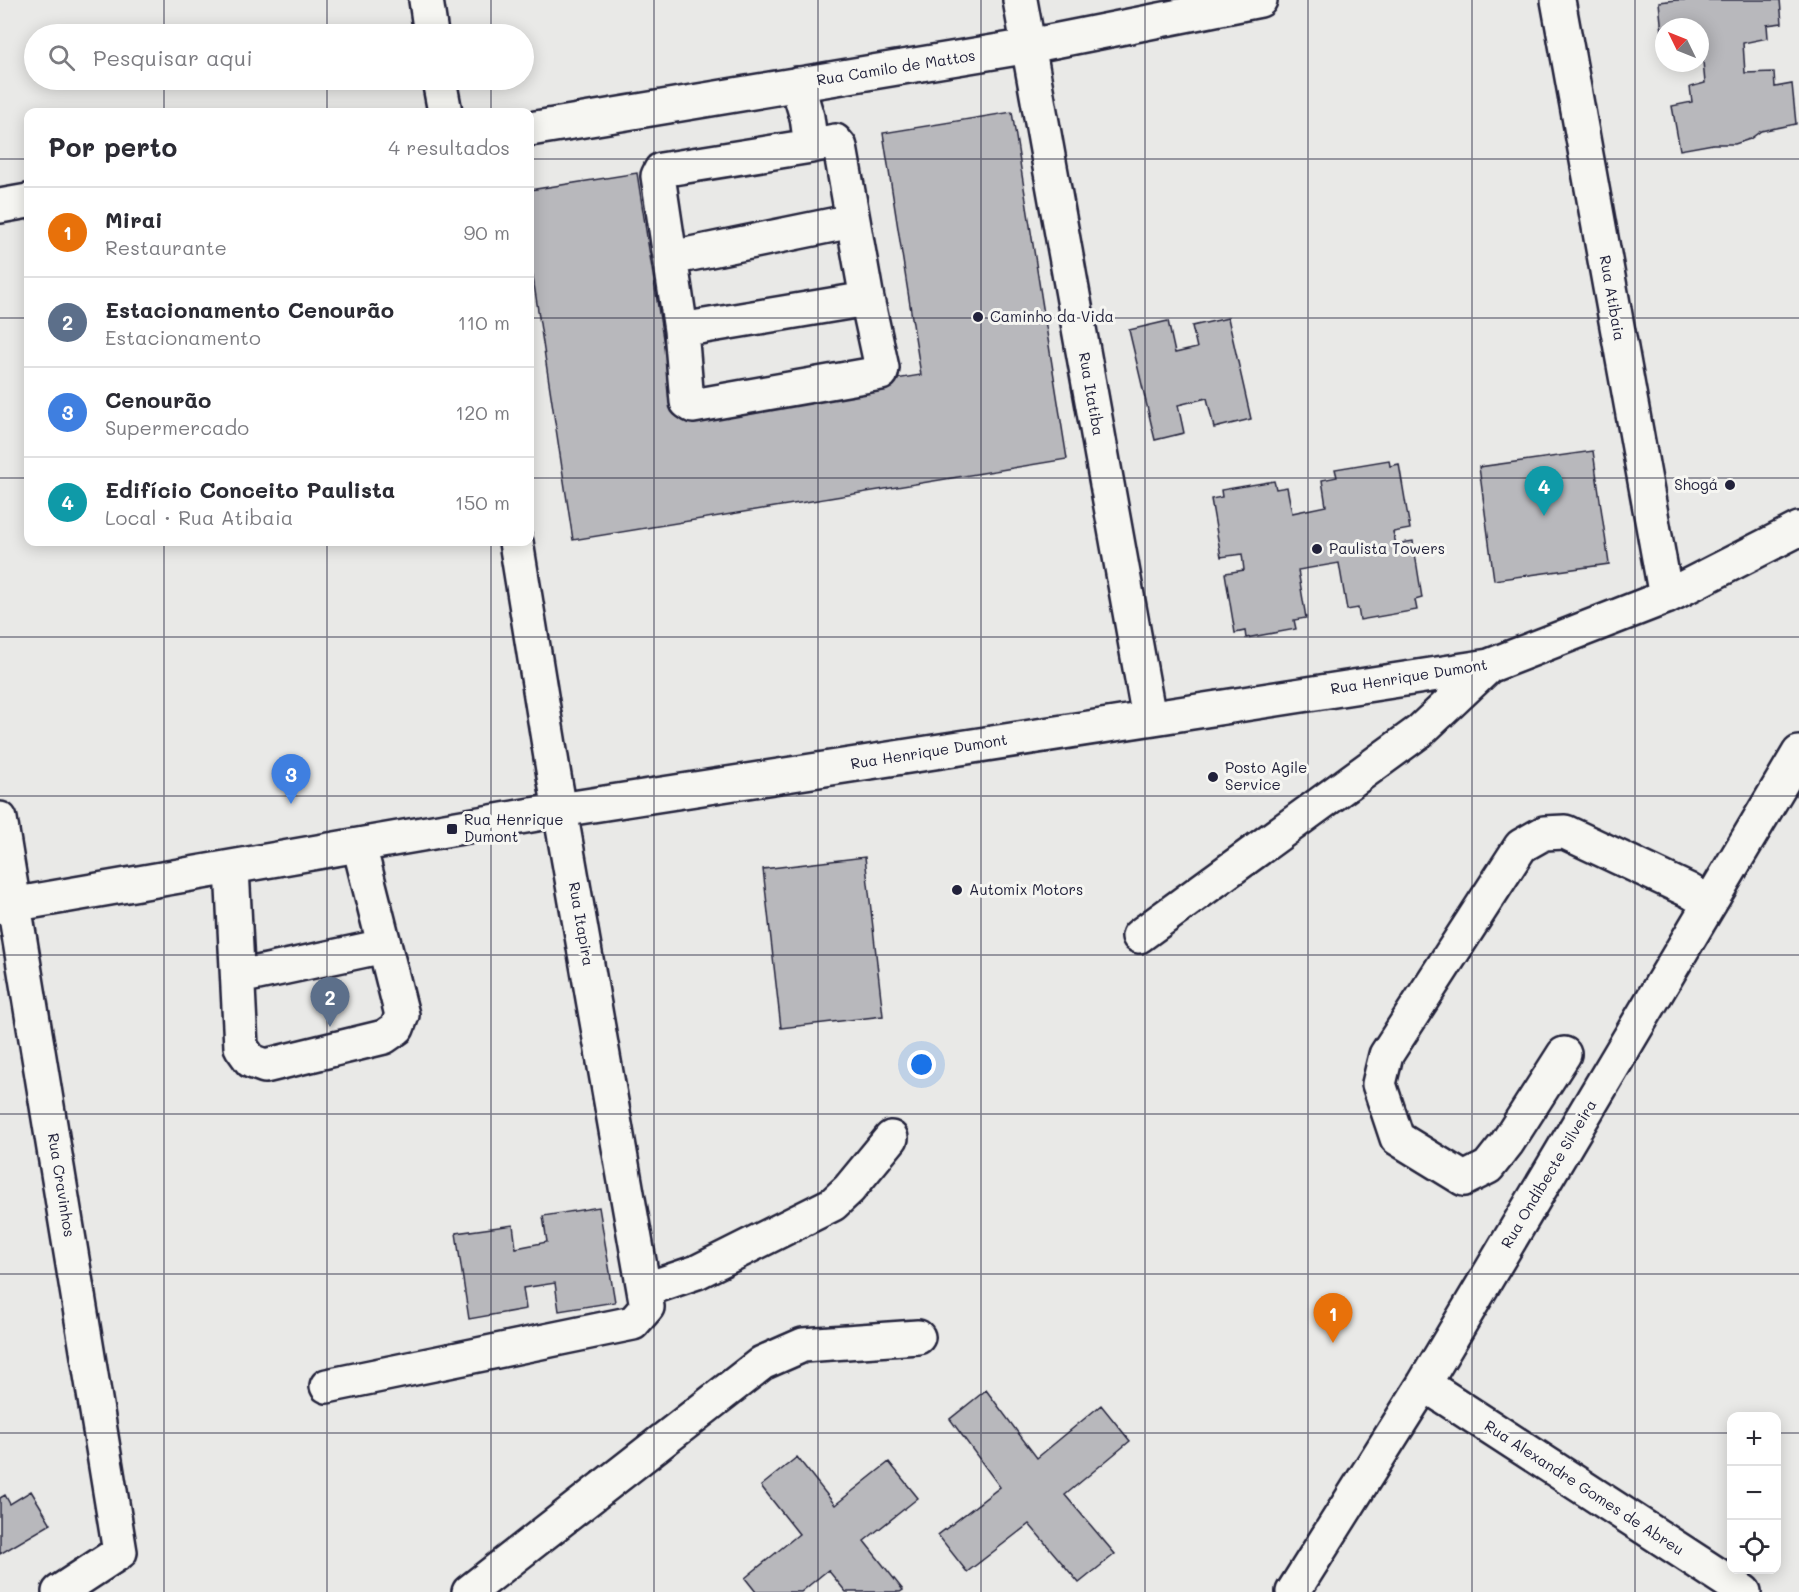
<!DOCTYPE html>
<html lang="pt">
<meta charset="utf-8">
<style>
body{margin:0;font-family:Mali,sans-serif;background:#f7f7f7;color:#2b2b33}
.controls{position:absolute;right:18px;bottom:18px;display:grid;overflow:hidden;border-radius:12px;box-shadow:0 3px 15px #0003}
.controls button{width:54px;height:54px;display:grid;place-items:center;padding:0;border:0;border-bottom:2px solid #e1e1e2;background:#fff;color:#2b2b33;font:30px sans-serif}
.compass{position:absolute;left:1655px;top:18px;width:54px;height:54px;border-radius:50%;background:#fff;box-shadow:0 3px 15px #0003;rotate:313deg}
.you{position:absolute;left:922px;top:1065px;width:21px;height:21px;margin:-15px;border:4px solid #fff;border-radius:50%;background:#1a73e8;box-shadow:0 0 0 9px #1a73e833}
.badge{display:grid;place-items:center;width:39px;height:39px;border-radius:50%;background:#22223b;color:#fff;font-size:20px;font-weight:700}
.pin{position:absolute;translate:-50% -50px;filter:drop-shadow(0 2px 3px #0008)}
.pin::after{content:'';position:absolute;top:32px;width:21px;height:18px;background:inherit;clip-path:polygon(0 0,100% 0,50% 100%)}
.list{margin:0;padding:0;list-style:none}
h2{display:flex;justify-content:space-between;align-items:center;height:78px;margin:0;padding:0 24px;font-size:26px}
h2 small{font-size:20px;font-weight:400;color:#7c7c81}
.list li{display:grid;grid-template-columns:39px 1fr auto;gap:18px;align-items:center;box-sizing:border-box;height:90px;padding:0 24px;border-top:2px solid #e1e1e2}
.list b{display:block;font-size:22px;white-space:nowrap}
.list p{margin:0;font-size:20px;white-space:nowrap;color:#7c7c81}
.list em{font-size:20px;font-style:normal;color:#7c7c81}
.icon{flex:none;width:33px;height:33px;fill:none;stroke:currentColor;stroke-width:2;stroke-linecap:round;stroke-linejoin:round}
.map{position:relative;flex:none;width:1799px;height:1592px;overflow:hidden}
.search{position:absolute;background:#fff;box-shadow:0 3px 15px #0003;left:24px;top:24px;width:510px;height:66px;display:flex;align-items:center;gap:15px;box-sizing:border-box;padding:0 21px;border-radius:33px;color:#7c7c81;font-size:22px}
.panel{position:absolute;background:#fff;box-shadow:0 3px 15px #0003;left:24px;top:108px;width:510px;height:438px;border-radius:12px}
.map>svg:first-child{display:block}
.building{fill:#b8b8bc;stroke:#22223b;stroke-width:1.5}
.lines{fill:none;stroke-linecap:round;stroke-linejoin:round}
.minor-casing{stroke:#22223b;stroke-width:38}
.minor{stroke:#f6f6f2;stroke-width:33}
.grid{fill:none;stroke:#22223b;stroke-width:1.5;stroke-opacity:0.55}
.poi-dot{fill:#22223b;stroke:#f6f6f2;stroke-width:2}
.labels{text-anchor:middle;stroke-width:6;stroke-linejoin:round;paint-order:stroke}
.street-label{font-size:15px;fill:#22223b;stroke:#f6f6f2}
.poi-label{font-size:15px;fill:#22223b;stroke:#f6f6f2;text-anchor:start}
</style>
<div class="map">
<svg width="1799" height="1592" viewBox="0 0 1799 1592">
<rect width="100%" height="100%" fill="#e9e9e7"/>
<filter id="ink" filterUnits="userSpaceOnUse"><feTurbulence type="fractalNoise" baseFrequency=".0167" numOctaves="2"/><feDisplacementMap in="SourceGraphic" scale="12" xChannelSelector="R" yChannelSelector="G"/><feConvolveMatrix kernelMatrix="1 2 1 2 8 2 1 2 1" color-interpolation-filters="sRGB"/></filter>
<g filter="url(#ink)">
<path class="building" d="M1677 0H1780L1782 23 1767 25 1768 38 1743 43 1745 73 1774 72 1775 87 1792 84 1796 124 1761 131 1750 139 1735 144H1713L1680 150 1672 106 1692 102 1690 87 1705 83 1702 51H1700V27H1664L1663 43 1659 2Z
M1012 112 1067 459 573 540 530 258V190L637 173 675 415 921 375 883 133Z
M1228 318 1251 419 1214 428 1207 398 1178 405 1184 433 1155 440 1129 330 1168 321 1175 353 1197 348 1192 326Z
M1593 451 1609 564 1494 580 1479 467Z
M1389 460 1390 466 1399 464 1410 529 1393 532 1396 544 1413 541 1422 598 1415 600 1417 610 1360 620 1358 608 1347 610 1339 563 1298 570 1306 618 1294 620 1296 629 1246 638 1245 631 1235 633 1225 573 1244 570 1242 554 1221 557 1211 499 1222 497 1221 490 1274 481 1276 489 1287 487 1292 513 1326 506 1322 480 1337 477 1335 469Z
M865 857 883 1016 781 1028 763 869Z
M599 1207 615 1302 559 1311 555 1283 523 1288 526 1309 469 1319 456 1233 513 1225 516 1248 547 1242 543 1216Z
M986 1390 1037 1458 1101 1405 1130 1441 1065 1495 1115 1554 1079 1583 1029 1524 967 1572 938 1535 1000 1487 950 1419Z
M797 1457 835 1505 889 1462 918 1498 864 1541 903 1590 900 1592H846L828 1570 801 1592H756L745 1578 799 1534 761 1486Z
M31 1491 51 1524 0 1554V1498L5 1495 10 1504Z"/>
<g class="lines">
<g class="minor-casing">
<path id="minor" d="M426 0 431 34
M1020 0 1149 718
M1558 0 1666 597
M439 80 445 112
M797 84 807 117 811 146 835 141 840 147 867 299 882 368 881 373 693 406 687 402 681 330 658 176 661 170 811 146
M530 129 1029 46 1260 0
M0 206 28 201
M671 258 852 221
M681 330 867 299
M0 819 120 1552 59 1592
M232 868 241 1047 251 1061 265 1066 384 1037 397 1028 402 1015 359 845
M0 907 560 810 1489 666 1666 597 1799 529
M1139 936 1420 731 1489 666
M239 977 384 946
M1564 1054 1507 1143 1488 1167 1464 1179 1397 1138 1379 1084 1386 1055 1521 846 1544 833 1565 832 1688 890 1710 903
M644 1290 697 1272 833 1204 849 1189 891 1138
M1424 1384 1744 1592
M327 1386 633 1323 647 1307 554 776 516 542
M469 1592 762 1363 803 1345 918 1337
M1293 1592 1424 1384 1799 753"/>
</g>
<use href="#minor" class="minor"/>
</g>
</g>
<path class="grid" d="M164 0V34M327 0V34M491 0V34M654 0V1592M818 0V1592M981 0V1592M1145 0V1592M1308 0V1592M1472 0V1592M1635 0V1592M164 80V112M327 80V112M491 80V112M0 159H28M530 159H1799M0 318H28M530 318H1799M0 478H28M530 478H1799M164 542V1592M327 542V1592M491 542V1592M0 637H1799M0 796H1799M0 955H1799M0 1114H1799M0 1274H1799M0 1433H1732M1776 1433H1799"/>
<g class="poi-dot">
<circle cx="978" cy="317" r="6"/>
<circle cx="1730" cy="485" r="6"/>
<circle cx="1317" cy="549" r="6"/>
<circle cx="1213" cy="777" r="6"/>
<rect x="446" y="823" width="12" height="12" rx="3"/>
<circle cx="957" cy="890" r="6"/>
</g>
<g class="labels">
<g class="street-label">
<text transform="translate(896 68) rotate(-9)" y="5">Rua Camilo de Mattos</text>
<text transform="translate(1612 298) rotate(80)" y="5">Rua Atibaia</text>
<text transform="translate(1091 394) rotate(80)" y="5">Rua Itatiba</text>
<text transform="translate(1409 677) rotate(-9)" y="5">Rua Henrique Dumont</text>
<text transform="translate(929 752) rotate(-9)" y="5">Rua Henrique Dumont</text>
<text transform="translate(581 924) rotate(80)" y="5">Rua Itapira</text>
<text transform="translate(1549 1174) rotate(-59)" y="5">Rua Ondibecte Silveira</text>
<text transform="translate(61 1185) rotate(81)" y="5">Rua Cravinhos</text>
<text transform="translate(1584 1488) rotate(33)" y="5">Rua Alexandre Gomes de Abreu</text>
</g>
<g class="poi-label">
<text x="990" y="322">Caminho da Vida</text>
<text x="1718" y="490" text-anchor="end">Shogá</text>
<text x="1329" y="554">Paulista Towers</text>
<text x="1225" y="773">Posto Agile<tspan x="1225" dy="17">Service</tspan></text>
<text x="464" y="825">Rua Henrique<tspan x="464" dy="17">Dumont</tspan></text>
<text x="969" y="895">Automix Motors</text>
</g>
</g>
</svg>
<div class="controls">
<button>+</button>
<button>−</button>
<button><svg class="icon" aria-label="locate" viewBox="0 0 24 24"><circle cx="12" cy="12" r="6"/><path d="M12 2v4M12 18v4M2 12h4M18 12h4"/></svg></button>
</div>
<svg class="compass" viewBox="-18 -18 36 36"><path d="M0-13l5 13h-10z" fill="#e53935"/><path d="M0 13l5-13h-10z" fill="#7c7c81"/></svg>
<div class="you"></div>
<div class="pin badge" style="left:1333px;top:1343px;background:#e8710a">1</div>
<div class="pin badge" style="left:330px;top:1027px;background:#5c6f8a">2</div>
<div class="pin badge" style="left:291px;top:804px;background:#3f7fe0">3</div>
<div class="pin badge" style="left:1544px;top:516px;background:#0f9aa8">4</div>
<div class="search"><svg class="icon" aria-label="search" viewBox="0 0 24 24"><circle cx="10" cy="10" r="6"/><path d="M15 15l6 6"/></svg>Pesquisar aqui</div>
<section class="panel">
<h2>Por perto<small>4 resultados</small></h2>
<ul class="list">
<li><span class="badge" style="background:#e8710a">1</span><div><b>Mirai</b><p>Restaurante</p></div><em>90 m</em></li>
<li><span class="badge" style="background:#5c6f8a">2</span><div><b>Estacionamento Cenourão</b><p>Estacionamento</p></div><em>110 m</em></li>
<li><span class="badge" style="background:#3f7fe0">3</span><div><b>Cenourão</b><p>Supermercado</p></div><em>120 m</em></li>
<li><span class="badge" style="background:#0f9aa8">4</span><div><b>Edifício Conceito Paulista</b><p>Local · Rua Atibaia</p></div><em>150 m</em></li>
</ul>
</section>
</div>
